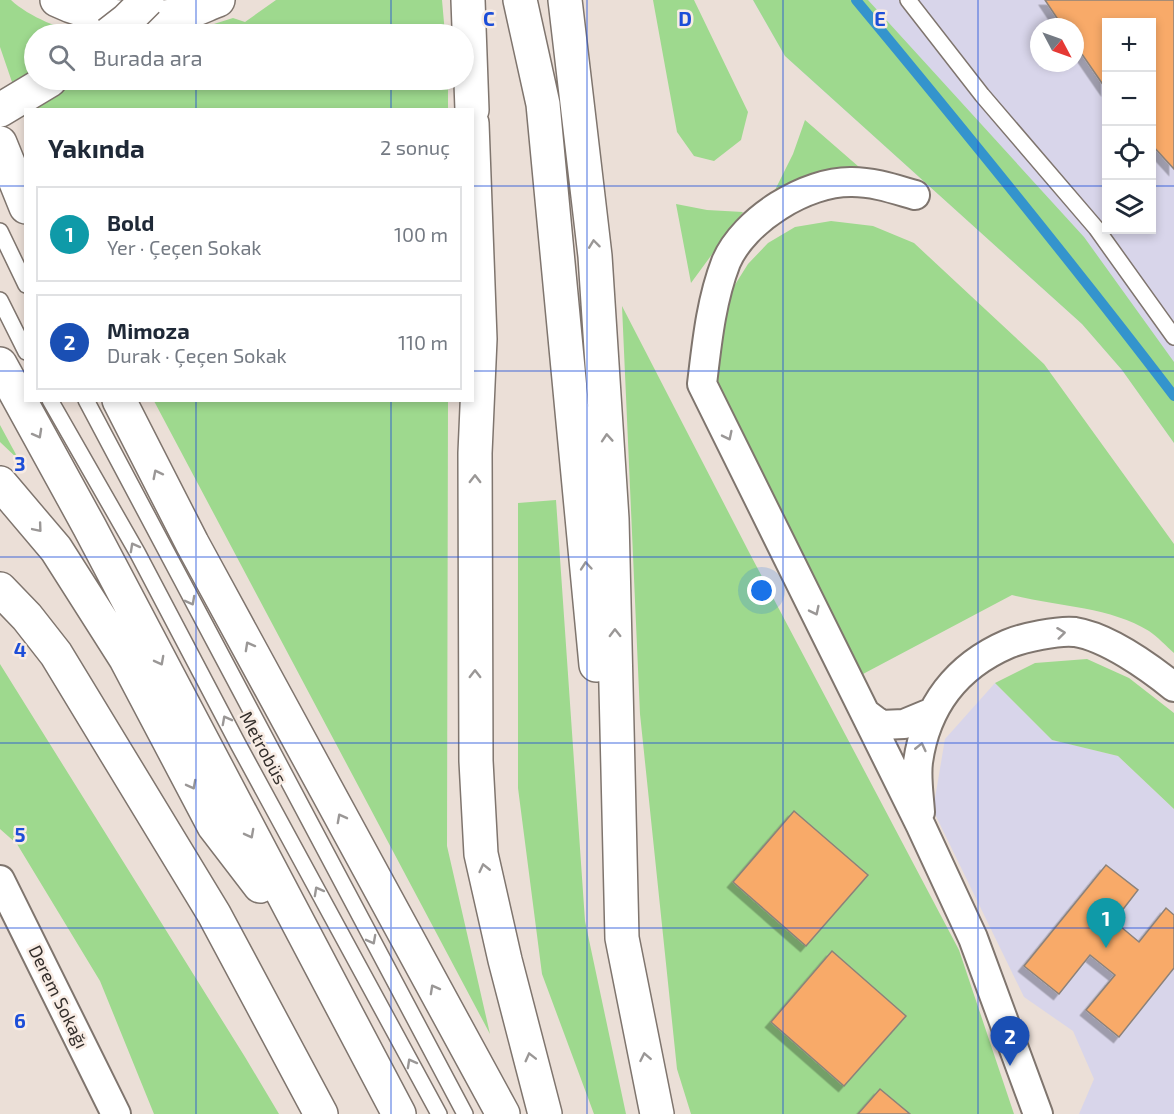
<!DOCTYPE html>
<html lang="tr">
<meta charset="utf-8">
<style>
body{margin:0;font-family:"Exo 2",sans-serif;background:#f6f6f7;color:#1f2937}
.controls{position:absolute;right:18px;top:18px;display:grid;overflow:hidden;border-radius:0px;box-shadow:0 3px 9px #0003}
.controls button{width:54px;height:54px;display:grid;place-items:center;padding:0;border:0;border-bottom:2px solid #e0e1e3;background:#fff;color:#1f2937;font:30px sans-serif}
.compass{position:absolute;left:1030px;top:18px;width:54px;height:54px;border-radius:50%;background:#fff;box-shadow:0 3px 9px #0003;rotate:131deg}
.you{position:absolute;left:762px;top:591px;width:21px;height:21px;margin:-15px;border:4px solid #fff;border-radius:50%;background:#1a73e8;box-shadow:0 0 0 9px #1a73e833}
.badge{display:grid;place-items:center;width:39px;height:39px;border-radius:50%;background:#2563eb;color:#fff;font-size:20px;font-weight:700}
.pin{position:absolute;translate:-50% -50px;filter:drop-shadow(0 2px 3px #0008)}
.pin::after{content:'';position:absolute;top:32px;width:21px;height:18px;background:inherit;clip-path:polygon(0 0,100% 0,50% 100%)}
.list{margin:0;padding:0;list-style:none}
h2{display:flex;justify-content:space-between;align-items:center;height:78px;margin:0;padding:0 24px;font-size:26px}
h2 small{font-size:20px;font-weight:400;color:#747a83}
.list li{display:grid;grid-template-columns:39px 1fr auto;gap:18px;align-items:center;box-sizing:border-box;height:96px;margin:0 12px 12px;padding:0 12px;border:2px solid #e0e1e3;border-radius:0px}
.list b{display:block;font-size:22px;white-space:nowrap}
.list p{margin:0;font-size:20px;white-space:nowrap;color:#747a83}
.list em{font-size:20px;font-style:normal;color:#747a83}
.icon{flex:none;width:33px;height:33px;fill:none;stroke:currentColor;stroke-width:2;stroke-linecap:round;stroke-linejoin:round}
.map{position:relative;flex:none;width:1174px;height:1114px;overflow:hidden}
.search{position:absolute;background:#fff;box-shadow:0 3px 9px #0003;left:24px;top:24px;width:450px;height:66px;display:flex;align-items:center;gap:15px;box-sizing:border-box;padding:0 21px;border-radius:33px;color:#747a83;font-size:22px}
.panel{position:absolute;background:#fff;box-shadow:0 3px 9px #0003;left:24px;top:108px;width:450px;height:294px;border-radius:0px}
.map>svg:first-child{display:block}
.commercial{fill:#d8d5ea;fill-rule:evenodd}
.green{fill:#9ed98e}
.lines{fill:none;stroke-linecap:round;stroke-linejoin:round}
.stream{stroke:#3494cd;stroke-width:10}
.building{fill:#f8aa69;stroke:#8c827a;stroke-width:1.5;filter:url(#shadow)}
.service-casing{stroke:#7f756e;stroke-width:18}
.minor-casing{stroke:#7f756e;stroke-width:32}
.trunk-casing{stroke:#7f756e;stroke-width:36}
.service{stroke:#fff;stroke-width:15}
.minor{stroke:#fff;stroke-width:28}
.trunk{stroke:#fff;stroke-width:33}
.trunk-bridge-casing{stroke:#7f756e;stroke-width:36;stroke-linecap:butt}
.trunk-bridge{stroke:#fff;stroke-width:33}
.oneway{stroke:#9a9796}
.grid{fill:none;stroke:#1d4ed8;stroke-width:1.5;stroke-opacity:0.55}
.labels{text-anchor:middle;stroke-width:5;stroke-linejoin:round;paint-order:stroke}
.street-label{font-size:18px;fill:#342f2c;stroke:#f8ece4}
.grid-label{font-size:20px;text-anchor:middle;font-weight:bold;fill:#1d4ed8;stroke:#f8ece4;stroke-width:5;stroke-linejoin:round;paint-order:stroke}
</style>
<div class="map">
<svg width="1174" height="1114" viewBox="0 0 1174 1114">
<defs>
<filter id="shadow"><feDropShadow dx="-5.5" dy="5.5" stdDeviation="0" flood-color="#0004"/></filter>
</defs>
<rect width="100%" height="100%" fill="#ebdfd7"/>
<path class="commercial" d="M753 0H1174V443L1122 370 1082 324 785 56ZM1106 22H1152V230H1106ZM1039 27H1075V63H1039Z
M995 683 1052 740 1118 756 1174 809V1114H1079L1094 1079 1073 1031 1024 997 933 810 945 739Z"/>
<path class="green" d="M0 0H11C29 17 62 30 86 34H34V80H448V109L26 110 25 120 0 47Z
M276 0H442L445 34H182L233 18 245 22Z
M653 0H694L748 112 741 140 714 161 694 156 677 132Z
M753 0H868L1084 237 1174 362V443L1122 370 1082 324 785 56Z
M805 120 859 167 823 171 775 190 793 154Z
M676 204 707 210 743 212 691 283Z
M831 221 873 226 914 243 1044 364 1174 544V653C1166 646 1158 637 1149 631 1111 607 1055 606 1012 595L863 674 714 391 718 357 731 291 748 264 768 243 795 227Z
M622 306 750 554 959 950 1014 1114H691L677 1069 640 714Z
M154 401H448L447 846 490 1034Z
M0 425 19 460 0 442Z
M556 500 585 921 626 1114H594L542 974 518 788V503Z
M1087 659 1129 678 1174 713V809L1118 756 1052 740 995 683 1035 663Z
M0 664 245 1057 279 1114H154L100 981 17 844 0 829Z"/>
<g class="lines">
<path class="stream" d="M856 0C964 130 1071 261 1174 396"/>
</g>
<path class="building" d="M1045 0H1174V169L1152 145V22H1106V89L1075 44V27H1063Z
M794 811 868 875 806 946 733 882Z
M1106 865 1138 890 1114 921 1139 942 1166 908 1174 915V968L1119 1037 1086 1010 1115 975 1090 955 1059 994 1024 966Z
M832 951 906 1016 844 1086 771 1022Z
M880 1089 910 1114H858Z"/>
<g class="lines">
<g class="service-casing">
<path id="service" d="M908 0 982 95 1096 228 1174 337
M0 231 26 285
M0 300 26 352
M50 400 137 552 238 744 439 1114
M86 400 465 1114"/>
</g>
<g class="minor-casing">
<path id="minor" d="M915 195C894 189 874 182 852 182 806 181 744 220 726 262 711 301 707 342 702 384L921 826 973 938 1038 1114
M865 713 881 725 904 724 933 712
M920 812C919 796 916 778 918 762 926 706 957 666 1008 644 1022 638 1059 630 1075 632 1107 637 1149 667 1174 687
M0 880 116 1114"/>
</g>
<g class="trunk-casing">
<path id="trunk" d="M57 0C91 17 147 24 184 13 196 10 207 4 218 0
M468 0 472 110
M520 0 543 104 596 665
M565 0 595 256 612 519 622 938 657 1114
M0 110 50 80
M472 123 480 339 475 453 476 761 481 854 505 960 545 1114
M0 143 26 207
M0 364 89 526 399 1114
M119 400 192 543 503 1114
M0 483 56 549 126 659 214 826 260 886
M0 589 27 617 56 654 214 914 321 1114"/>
</g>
<use href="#service" class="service"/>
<use href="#minor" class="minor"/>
<use href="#trunk" class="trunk"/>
<g class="trunk-bridge-casing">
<path id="trunk-bridge" d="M109 34 127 20 147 0"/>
</g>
<use href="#trunk-bridge" class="trunk-bridge"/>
</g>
<defs><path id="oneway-chevron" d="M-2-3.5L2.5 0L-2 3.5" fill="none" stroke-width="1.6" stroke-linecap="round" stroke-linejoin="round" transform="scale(1.5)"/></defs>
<g class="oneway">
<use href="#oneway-chevron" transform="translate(594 244) rotate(-97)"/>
<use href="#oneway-chevron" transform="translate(38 434) rotate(61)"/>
<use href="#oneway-chevron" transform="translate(728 436) rotate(64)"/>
<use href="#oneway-chevron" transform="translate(607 438) rotate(-94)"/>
<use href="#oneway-chevron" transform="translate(157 474) rotate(-117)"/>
<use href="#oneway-chevron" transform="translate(475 479) rotate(-90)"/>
<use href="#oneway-chevron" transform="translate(38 528) rotate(50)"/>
<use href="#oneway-chevron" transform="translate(134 547) rotate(-119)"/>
<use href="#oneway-chevron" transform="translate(586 566) rotate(-95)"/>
<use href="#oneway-chevron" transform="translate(191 601) rotate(62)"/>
<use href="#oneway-chevron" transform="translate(815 611) rotate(64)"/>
<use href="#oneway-chevron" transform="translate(615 633) rotate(-91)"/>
<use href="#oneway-chevron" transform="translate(1061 633) rotate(-7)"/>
<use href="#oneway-chevron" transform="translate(249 646) rotate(-119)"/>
<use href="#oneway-chevron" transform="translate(160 661) rotate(62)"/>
<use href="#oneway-chevron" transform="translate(475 674) rotate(-90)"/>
<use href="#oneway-chevron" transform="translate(226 720) rotate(-118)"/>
<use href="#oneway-chevron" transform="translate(921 747) rotate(-77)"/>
<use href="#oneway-chevron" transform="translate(192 785) rotate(62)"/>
<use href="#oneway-chevron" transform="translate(341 818) rotate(-118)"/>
<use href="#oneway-chevron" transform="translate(250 834) rotate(62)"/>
<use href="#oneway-chevron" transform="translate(484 868) rotate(-103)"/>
<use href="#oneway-chevron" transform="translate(318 891) rotate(-119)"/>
<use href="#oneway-chevron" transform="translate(372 940) rotate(62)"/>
<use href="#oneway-chevron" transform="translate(434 989) rotate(-119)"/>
<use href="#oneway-chevron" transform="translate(530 1057) rotate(-104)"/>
<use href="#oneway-chevron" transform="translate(645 1057) rotate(-101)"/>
<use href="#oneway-chevron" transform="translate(411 1063) rotate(-119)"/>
</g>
<path class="grid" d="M196 0V34M391 0V34M587 0V1114M783 0V1114M978 0V1114M196 80V110M391 80V110M0 186H26M472 186H1106M1152 186H1174M0 371H26M472 371H1174M196 400V1114M391 400V1114M0 557H1174M0 743H1174M0 928H1174"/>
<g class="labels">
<g class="street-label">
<text transform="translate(263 748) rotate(62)" y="6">Metrobüs</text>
<text transform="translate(58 997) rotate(64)" y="6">Derem Sokağı</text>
</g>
</g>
<g class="grid-label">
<text x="489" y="26">C</text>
<text x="685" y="26">D</text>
<text x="880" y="26">E</text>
<text x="20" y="471">3</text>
<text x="20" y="657">4</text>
<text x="20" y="842">5</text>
<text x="20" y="1028">6</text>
</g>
</svg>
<div class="controls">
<button>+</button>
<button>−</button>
<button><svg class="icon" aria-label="locate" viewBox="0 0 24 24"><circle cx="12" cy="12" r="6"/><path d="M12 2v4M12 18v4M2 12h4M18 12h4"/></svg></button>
<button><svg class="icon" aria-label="layers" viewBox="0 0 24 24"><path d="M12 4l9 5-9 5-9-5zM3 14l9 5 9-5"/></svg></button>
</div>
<svg class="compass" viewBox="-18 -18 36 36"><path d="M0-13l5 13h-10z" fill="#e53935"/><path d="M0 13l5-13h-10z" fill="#747a83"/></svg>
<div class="you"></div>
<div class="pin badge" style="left:1106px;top:948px;background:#0f9aa8">1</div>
<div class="pin badge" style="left:1010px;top:1066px;background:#1a4fb4">2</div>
<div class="search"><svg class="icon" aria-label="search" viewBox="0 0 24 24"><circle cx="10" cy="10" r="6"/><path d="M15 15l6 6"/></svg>Burada ara</div>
<section class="panel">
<h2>Yakında<small>2 sonuç</small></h2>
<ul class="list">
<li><span class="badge" style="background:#0f9aa8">1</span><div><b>Bold</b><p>Yer · Çeçen Sokak</p></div><em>100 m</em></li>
<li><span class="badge" style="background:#1a4fb4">2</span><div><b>Mimoza</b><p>Durak · Çeçen Sokak</p></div><em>110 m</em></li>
</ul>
</section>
</div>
